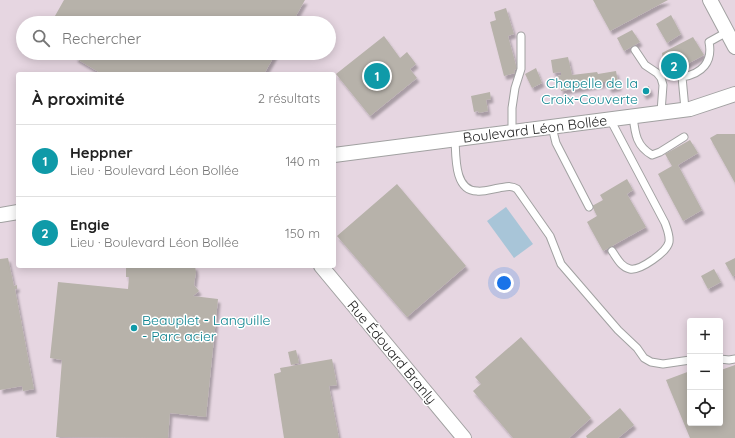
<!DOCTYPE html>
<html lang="fr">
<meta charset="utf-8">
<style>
body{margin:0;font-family:Quicksand,sans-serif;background:#f6f6f6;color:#222}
.controls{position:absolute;right:12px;bottom:12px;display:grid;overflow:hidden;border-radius:4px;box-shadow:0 2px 10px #0003}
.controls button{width:36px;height:36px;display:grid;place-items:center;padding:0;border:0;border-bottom:1px solid #e0e0e0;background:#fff;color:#222;font:20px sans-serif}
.you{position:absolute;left:504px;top:283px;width:14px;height:14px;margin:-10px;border:3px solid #fff;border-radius:50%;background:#1a73e8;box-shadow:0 0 0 6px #1a73e833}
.badge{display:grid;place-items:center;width:26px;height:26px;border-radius:50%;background:#111827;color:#fff;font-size:13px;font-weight:700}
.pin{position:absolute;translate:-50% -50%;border:2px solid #fff;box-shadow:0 1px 4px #0006}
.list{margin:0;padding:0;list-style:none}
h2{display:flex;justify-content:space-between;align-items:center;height:52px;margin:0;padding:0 16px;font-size:17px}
h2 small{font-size:13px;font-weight:400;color:#767676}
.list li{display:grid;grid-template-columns:26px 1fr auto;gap:12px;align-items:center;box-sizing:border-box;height:72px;padding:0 16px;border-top:1px solid #e0e0e0}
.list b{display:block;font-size:15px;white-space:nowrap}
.list p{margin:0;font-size:13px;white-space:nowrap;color:#767676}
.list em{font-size:13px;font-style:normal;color:#767676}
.icon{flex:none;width:22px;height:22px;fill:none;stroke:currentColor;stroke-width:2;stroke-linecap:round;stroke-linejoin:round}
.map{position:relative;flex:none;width:735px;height:438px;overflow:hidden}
.search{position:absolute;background:#fff;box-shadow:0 2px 10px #0003;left:16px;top:16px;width:320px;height:44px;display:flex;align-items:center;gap:10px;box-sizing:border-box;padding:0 14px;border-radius:22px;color:#767676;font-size:15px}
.panel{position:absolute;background:#fff;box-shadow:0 2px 10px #0003;left:16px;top:72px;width:320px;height:196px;border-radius:4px}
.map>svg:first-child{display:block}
.industrial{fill:#e6d6e1;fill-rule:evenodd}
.water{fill:#a8c5d8}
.building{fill:#b7b2aa;filter:url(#shadow)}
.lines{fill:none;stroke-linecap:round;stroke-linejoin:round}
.lane-casing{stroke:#a1a1a1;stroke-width:9}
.street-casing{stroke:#a1a1a1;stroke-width:16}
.lane{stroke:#fff;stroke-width:7}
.street{stroke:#fff;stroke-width:14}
.culture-dot{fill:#0f9aa8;stroke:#fff;stroke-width:1.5}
.labels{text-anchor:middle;stroke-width:3;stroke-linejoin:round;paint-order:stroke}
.culture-label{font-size:14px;fill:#0d838f;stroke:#fff;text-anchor:end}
.street-label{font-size:14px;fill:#1d1d1d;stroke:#fff}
</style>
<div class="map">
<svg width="735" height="438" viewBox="0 0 735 438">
<defs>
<filter id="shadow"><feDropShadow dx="2.5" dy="4" stdDeviation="1" flood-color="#0004"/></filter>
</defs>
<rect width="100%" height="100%" fill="#edece4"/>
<path class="industrial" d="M0 0H735V438H0ZM23 23H329V53H23ZM18 74H334V266H18ZM690 321H720V423H690Z"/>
<path class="water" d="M506 207 533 244 514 258 487 221Z"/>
<path class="building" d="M64 0H305L292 23H51Z
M593 0H668L610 31Z
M506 8 514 34 508 36 517 69 514 70 515 73 504 76 490 22 496 20 494 12Z
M671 15 681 34 667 43 656 24Z
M632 30 640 42 624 51 617 38Z
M384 36 400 58 407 52 416 64 410 69 417 78 370 116 336 74Z
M693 37 704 55 665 76 662 53Z
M78 53H276L264 74H102L75 58Z
M568 57 572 75 597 72 598 74 616 71 619 87 609 89 607 82H603V84L561 91 558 76 561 75V72L553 73 551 60Z
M536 68 542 83 532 88 525 74Z
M649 86 651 92 644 96 641 90Z
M490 92 491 99 486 100 488 111 479 113 478 111 474 112 471 96Z
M717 134H735V183L710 138Z
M690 140 698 153 678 165 702 210 683 221 658 174 672 166 665 154Z
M627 179 633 190 627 194 646 227 603 251 587 222 597 216 592 206 603 200 600 195Z
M397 184 466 266 407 317 337 236Z
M8 258 14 286 17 285V289H15L34 389 23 391 22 386 0 390V259Z
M735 258V275L733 277 725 263Z
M126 266H195L196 272 194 285 199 291 193 296 218 299 206 417 170 413 168 438 56 437 62 360 50 358 58 282 128 289 129 277H126Z
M714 269 721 282 708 289 701 276Z
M521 337 591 418 569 438H513L473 391 481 384 475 377Z
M296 350 299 363 291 365 288 352Z
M332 359 337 385 329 386 339 438H284L274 374 281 372 280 368Z
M735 365V438H690L666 380 690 371V423H720V368L721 370Z
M620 408 634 425 618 438H587L586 436Z"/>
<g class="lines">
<g class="lane-casing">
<path id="lane" d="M635 50 645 65 657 73 661 78 663 85 661 112
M685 109 682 77C702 74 713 62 709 42L727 32
M633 116C635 133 636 146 652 155L660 152 684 137
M610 119 665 223C667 229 670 235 669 242 667 252 640 271 630 269 621 267 617 258 612 251
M552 127 556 143 589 207
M512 132V108L515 88 521 69V36
M455 139C456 156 454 191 477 191 484 192 492 189 499 188 506 187 511 185 517 189L550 236 561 264 618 330 637 348 644 358 651 362 663 364 690 360
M720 359 729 360 735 359"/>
</g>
<g class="street-casing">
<path id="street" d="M710 0 735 47
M334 155 690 109 735 94
M0 215 18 212
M321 266 464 438"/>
</g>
<use href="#lane" class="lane"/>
<use href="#street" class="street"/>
</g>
<g class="culture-dot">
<circle cx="646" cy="91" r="4"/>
<circle cx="134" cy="328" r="4"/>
</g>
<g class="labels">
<g class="culture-label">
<text x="638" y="88">Chapelle de la<tspan x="638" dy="16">Croix-Couverte</tspan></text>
<text x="142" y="325" text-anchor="start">Beauplet - Languille<tspan x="142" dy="16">- Parc acier</tspan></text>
</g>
<g class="street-label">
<text transform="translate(535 129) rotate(-7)" y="5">Boulevard Léon Bollée</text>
<text transform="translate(392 352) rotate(50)" y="5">Rue Édouard Branly</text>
</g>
</g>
</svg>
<div class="controls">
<button>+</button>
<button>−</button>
<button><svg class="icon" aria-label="locate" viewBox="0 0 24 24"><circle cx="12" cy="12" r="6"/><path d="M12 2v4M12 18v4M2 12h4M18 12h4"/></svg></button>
</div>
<div class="you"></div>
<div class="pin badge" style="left:377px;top:76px;background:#0f9aa8">1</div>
<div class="pin badge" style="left:674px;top:66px;background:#0f9aa8">2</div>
<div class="search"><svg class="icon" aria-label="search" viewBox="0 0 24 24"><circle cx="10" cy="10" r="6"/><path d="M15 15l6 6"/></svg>Rechercher</div>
<section class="panel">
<h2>À proximité<small>2 résultats</small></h2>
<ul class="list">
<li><span class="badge" style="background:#0f9aa8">1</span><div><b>Heppner</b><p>Lieu · Boulevard Léon Bollée</p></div><em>140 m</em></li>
<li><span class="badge" style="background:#0f9aa8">2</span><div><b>Engie</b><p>Lieu · Boulevard Léon Bollée</p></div><em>150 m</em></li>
</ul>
</section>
</div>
